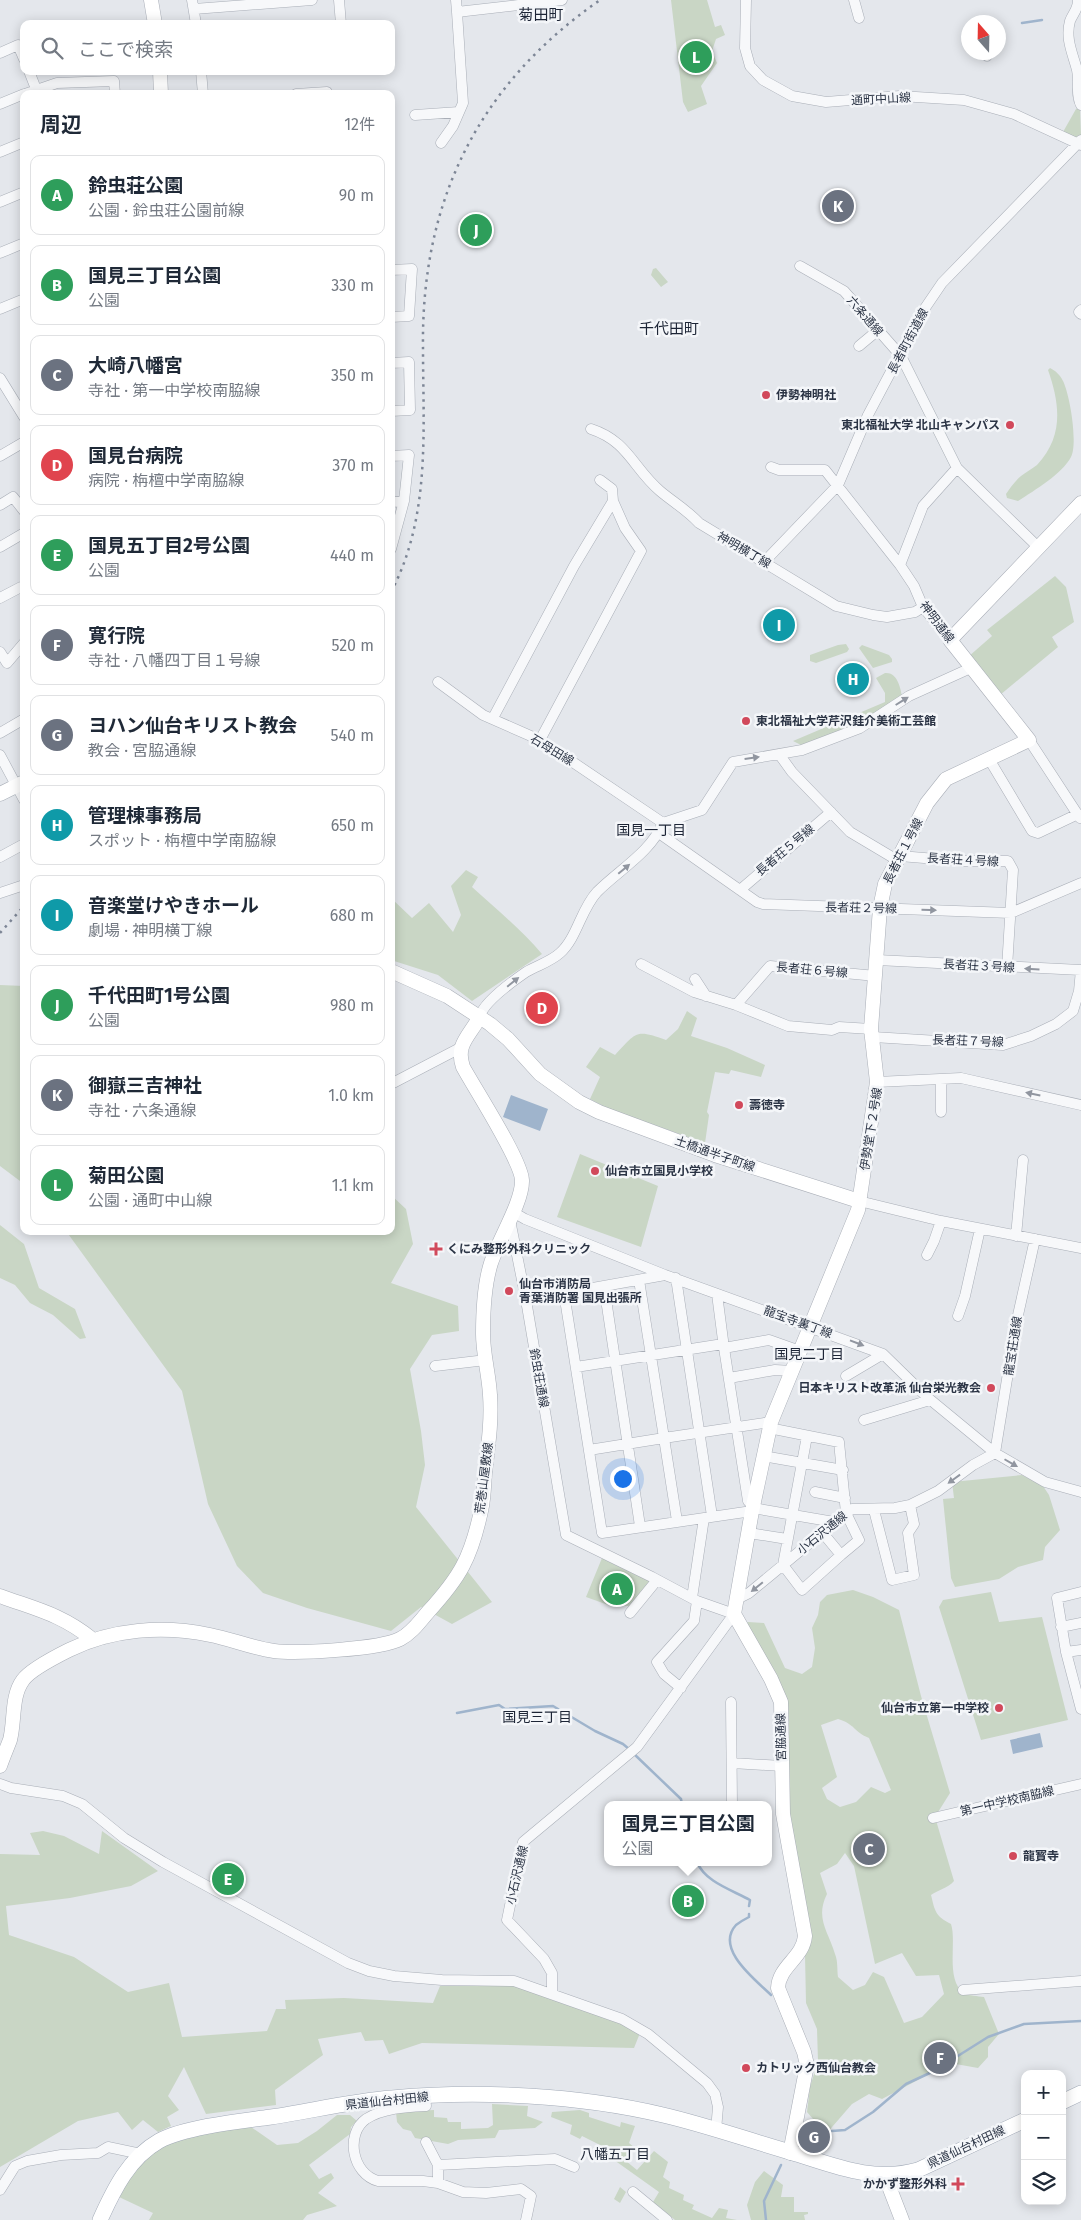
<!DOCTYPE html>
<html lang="ja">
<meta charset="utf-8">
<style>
body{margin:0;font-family:"Fira Sans","Noto Sans JP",sans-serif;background:#f2f2f3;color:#1f2937}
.controls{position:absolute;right:15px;bottom:15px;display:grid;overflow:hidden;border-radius:10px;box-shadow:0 2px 12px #0003}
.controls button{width:45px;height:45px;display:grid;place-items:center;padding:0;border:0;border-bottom:1px solid #e0e1e3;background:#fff;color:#1f2937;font:25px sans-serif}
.compass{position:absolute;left:961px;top:15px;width:45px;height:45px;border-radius:50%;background:#fff;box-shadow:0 2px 12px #0003;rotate:340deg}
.you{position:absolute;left:622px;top:1478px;width:18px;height:18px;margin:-12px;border:4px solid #fff;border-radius:50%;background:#1a73e8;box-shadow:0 0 0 8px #1a73e833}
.badge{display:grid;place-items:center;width:32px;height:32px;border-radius:50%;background:#d1495b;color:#fff;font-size:16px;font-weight:700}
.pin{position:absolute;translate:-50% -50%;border:2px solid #fff;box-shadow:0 1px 5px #0006}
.popup{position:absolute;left:604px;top:1801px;width:168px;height:65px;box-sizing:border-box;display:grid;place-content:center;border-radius:10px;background:#fff;filter:drop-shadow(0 1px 4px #0005);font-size:16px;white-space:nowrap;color:#747a83}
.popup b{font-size:19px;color:#1f2937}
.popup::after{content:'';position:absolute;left:50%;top:100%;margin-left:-10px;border:10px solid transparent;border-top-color:#fff}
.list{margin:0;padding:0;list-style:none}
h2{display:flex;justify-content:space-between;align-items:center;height:65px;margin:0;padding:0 20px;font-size:21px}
h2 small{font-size:16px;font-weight:400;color:#747a83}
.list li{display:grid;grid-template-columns:32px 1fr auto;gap:15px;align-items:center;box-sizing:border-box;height:80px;margin:0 10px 10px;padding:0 10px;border:1px solid #e0e1e3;border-radius:10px}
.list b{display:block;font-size:19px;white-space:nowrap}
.list p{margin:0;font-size:16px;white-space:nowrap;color:#747a83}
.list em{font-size:16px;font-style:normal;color:#747a83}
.icon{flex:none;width:28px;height:28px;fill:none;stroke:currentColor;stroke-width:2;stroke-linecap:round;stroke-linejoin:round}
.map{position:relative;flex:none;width:1081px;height:2220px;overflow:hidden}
.search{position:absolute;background:#fff;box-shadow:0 2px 12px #0003;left:20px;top:20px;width:375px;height:55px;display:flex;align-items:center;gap:12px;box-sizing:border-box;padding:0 18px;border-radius:10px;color:#747a83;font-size:19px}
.panel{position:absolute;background:#fff;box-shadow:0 2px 12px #0003;left:20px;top:90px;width:375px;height:1145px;border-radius:10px}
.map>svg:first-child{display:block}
.green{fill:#c9d6c5;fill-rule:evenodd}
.water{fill:#9fb4cc}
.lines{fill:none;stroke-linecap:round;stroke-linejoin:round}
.stream{stroke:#9fb4cc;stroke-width:2.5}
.street-casing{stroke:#a9aeb7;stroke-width:11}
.secondary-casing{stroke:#a9aeb7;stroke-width:15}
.primary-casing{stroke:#a3abb8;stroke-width:16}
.street{stroke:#f7f8fa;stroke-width:10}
.secondary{stroke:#fff;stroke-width:14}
.primary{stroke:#fff;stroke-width:15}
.rail{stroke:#7d8696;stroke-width:2.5;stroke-dasharray:2.5 5;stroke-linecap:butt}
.oneway{fill:#9196a0}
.poi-dot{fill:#d1495b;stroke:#f4f6f9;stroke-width:2}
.labels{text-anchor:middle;stroke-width:5;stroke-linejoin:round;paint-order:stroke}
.street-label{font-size:12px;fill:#2b3445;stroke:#f4f6f9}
.poi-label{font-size:12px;font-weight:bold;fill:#2b3445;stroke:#f4f6f9;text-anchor:start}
.neighbourhood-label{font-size:14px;fill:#1d2536;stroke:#f4f6f9}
.quarter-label{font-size:15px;fill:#1d2536;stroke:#f4f6f9}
</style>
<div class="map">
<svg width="1081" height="2220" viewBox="0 0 1081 2220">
<rect width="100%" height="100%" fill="#e4e7ec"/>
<path class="green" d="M671 0H707L715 27 721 25 725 35 716 39 712 51 717 63 701 86 707 104 688 112 683 102Z
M1080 107 1081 136 1078 141 1063 132 1076 109Z
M469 223 485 228 484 239 465 235Z
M656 268 668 282 661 287 651 275 653 269Z
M1050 368C1056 371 1060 375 1063 381 1070 395 1078 444 1071 457 1062 474 1035 490 1018 501L1007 498 1006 494C1010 488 1015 481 1021 476 1026 472 1032 469 1037 465 1064 436 1060 404 1048 370Z
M1055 576 1066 587 1074 622 1052 637 1058 647 1000 695 968 657 992 636 987 630Z
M846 644 849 649 847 652 816 663 810 661V655L838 645Z
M862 645 889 655 892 659V662L873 668 859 648Z
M885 673C897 672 900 686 902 696L854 725 801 745 793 741 885 702V693L876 678Z
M466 870 478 877 472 887C496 909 522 930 542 954L472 1001 438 975 391 960V898L412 918 429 903 453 932 461 915 451 886Z
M0 985 24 986V1184L0 1166Z
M687 1011 697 1018 691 1036 727 1048 765 1065 761 1077 731 1070 729 1074 715 1072 707 1112 709 1115 705 1143 609 1109 590 1099 600 1077 586 1067 600 1047 615 1055C637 1032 635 1029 666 1040L678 1029Z
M580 1154 658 1186 641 1247 557 1217Z
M391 1195 406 1209 413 1244 391 1283 458 1306 459 1331 432 1335 410 1369 421 1431 425 1465 416 1507 492 1602 452 1624 421 1607 391 1631 307 1608 263 1593 237 1566 208 1504 182 1391 66 1231H241L244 1233 248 1231H391Z
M0 1225 24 1244 39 1288 75 1309 86 1338 80 1339 53 1315 30 1303 15 1285 0 1278Z
M1022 1475 1043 1486 1049 1495 1060 1530 1045 1547 1043 1560 1018 1567 999 1579 955 1587 951 1578 943 1499 954 1498 952 1482Z
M602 1558 651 1581 633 1607 616 1604 611 1606 586 1597Z
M853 1590 873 1597 899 1610 921 1696 950 1793 935 1817 954 1881C948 1888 938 1890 931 1895 935 1911 935 1916 951 1924 957 1942 945 1980 964 1993 969 1996 978 1996 984 1997L999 2034 988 2047V2057L978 2068 950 2063 882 2099 869 2094 852 2104 826 2134 807 2112 810 2087 818 2061 817 2029 806 2003 805 1955 810 1923 787 1817 788 1726 745 1625 748 1622 764 1623 785 1668 802 1674 812 1667 815 1648 812 1628 818 1615 820 1602 827 1595ZM838 1719C855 1724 854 1732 869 1738L891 1790 885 1793 871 1787 856 1802 840 1807 827 1799 822 1788 837 1777 821 1725ZM845 1853 854 1866 875 1964 902 1953 916 1976 939 1975 944 1994 922 2017 904 2023 884 1977 873 1972 865 1985 853 1990 838 1977C837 1970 838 1961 835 1954 828 1931 815 1918 827 1894L820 1873 837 1864Z
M991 1592 999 1622 1042 1617 1068 1720 981 1740 939 1607 943 1600Z
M43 1831 64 1836 99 1854 102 1831 158 1871 131 1886 70 1898 6 1906 9 1935 74 1957 128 1992 169 1983 182 2037 267 2031 276 2009H286L285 2000 344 1998 433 2003 440 1986H514L608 2018 640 2033 634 2048 422 2043 389 2054 383 2040 365 2041 361 2032 318 2039 323 2055 275 2090 276 2105 206 2114 184 2067 168 2096 179 2110 167 2117 171 2126 158 2132 143 2120 132 2130 118 2112 78 2121 0 2167V1854L40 1855 30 1833Z
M228 1867 239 1874 228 1891 217 1884Z
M682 1889 698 1903 695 1907 700 1910V1914H681Z
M492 2104 528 2106 527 2116 543 2122 535 2128 499 2130 495 2138 458 2140 448 2144 415 2138 411 2131 403 2129 397 2122 396 2112 434 2110V2117L447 2118 448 2122H461V2129L488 2128 493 2125Z
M580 2110 589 2113V2117L620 2127 621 2122 635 2126 629 2143 635 2148 626 2161 637 2170 654 2151 668 2162 663 2177 670 2182 669 2188 684 2195 683 2200 694 2205 692 2209 712 2218 719 2208 728 2210 726 2218 737 2220H675L653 2202 659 2192 600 2150 602 2146 582 2136 580 2139 570 2134 572 2125 551 2117 552 2112Z
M337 2115H350L357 2121 351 2127 350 2134 309 2165 319 2179 331 2173 334 2178 318 2193 337 2206 307 2215 303 2220H149L153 2213 119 2197C148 2135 190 2134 251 2127L277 2145 298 2143 317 2131Z
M764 2171 783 2185 781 2197H794V2212H808V2214L804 2215 805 2220H751L747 2205 755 2182Z
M620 2187 626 2192 620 2203 614 2199Z"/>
<path class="water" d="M511 1095 548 1109 540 1131 503 1117Z
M1040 1733 1043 1747 1013 1754 1010 1740Z"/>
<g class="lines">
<path class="stream" d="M1022 23 1042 20
M457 1713 499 1705 505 1709 553 1706 595 1731 623 1744 629 1749
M633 1753 681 1799 682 1805
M697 1862C705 1882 732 1890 750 1900L749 1906
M749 1914V1917C745 1919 740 1922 736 1925 714 1949 757 1981 771 1995
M832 2131 845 2130 873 2112 906 2084 934 2071 988 2037 1024 2024 1081 2021
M766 2220 764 2201 781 2165"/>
<g class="street-casing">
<path id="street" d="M192 0 196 24
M339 0 341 24
M456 0 457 12
M746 0 745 48 750 66 763 80 792 96 826 102 900 96 964 100 1014 114 1081 145
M854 0 859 18
M1078 0C1078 10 1073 13 1070 21 1065 39 1073 54 1077 70 1080 82 1075 94 1081 105
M194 9 312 0
M987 52V56
M0 53 18 45 24 59
M29 71 36 89
M201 71 203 94
M25 94 57 83 114 81 115 94
M296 94 327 92 328 94
M0 104 24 94
M415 115 459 112
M441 143 453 126 463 103 457 12 562 0
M0 152 24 142
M0 202 24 192
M0 253 24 243
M800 266 844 291 901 356 957 468 1038 547
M391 270 412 269 409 316 391 317
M0 309 24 299
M1081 310 1079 312 1081 314
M859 346 877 331
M391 363 409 362 410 410 391 411
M0 378 24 417
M591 429C628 441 633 468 660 491 673 502 687 510 699 523L836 606 873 615 887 617 915 612 923 607
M0 456 24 442
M391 456 409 455 404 501 391 502
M771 467 779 470H825L900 565 914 586 923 607 950 640
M600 480 612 489 613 501
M0 505 13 497 24 511
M0 547 24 533
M391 549 404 501
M765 561 838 485 868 415 923 311 942 283 1081 140
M900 565 923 506 957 468
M0 598 21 587
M0 652 7 663 24 643
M438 682 483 715 540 740 663 823
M493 718 574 566 613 501 625 528 641 551 540 740
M0 733 24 719
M1029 740 1080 818
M779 754 792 772 850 832 897 860
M0 755 24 800
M989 759 1032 831 1038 833 1078 814
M660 830 663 836 757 902 763 904 1011 913 1081 883
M900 856 960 861H1008L1013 870 1007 968
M0 857 24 844
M740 890 831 812
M0 893 24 885
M877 960 1081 970
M641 964 694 992 736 1005 788 1026 832 1030 839 1027 871 1029
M695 979 706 996
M736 1005 770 966 876 976
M480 1016C484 1002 513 981 526 972 538 965 550 962 560 953 577 938 581 909 597 892 620 869 650 853 663 823L702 810 733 762 802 750 860 728 909 696 973 667
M873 1037 1003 1045 1031 1036 1056 1024 1073 1011 1079 991 1081 970
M877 1082 961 1078 1081 1105
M391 1084 460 1048
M941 1112V1079
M859 1201 941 1221 1081 1248
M513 1212 525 1219 665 1275 883 1354 927 1397 995 1453 1045 1482 1081 1492
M510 1220 526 1300 566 1535 652 1577 697 1601 734 1614 637 1747 523 1842 507 1920 544 1959 552 1973V1993
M1016 1236 1023 1160
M927 1255 934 1241 941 1221
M676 1278 712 1516
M604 1286 640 1526
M564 1293 602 1533 752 1511
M717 1294 724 1348 748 1501 753 1506
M526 1300 665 1275
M958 1316 965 1296 980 1229
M724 1348 769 1340 800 1351
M435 1366 486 1360
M576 1367 723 1344
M846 1376 883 1354
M729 1378 775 1370 792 1371
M864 1420 930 1400
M769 1428 839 1442 846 1513 859 1540 841 1555 822 1532
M807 1436 783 1565 802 1590 841 1555
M589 1450 664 1438 639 1280
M763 1456 843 1470
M815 1492 845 1498
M753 1508 834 1522
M874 1510 892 1580 914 1575 908 1533 914 1524 910 1505
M677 1521 664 1438 771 1422
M749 1533 787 1539
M1081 1592 1057 1598 1066 1652 1081 1709
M692 1598 704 1518
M737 1599 749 1593 846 1513 852 1509 895 1508 910 1505 938 1491 973 1465 995 1453 1016 1324 1035 1239
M630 1613 657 1580
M1061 1627 1081 1623
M1066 1652 1081 1650
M681 1688 664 1674 657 1662 694 1621 697 1601
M731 1702 732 1805
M732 1763 782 1766
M0 1784 11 1788 63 1796 82 1804 124 1838 163 1862 348 1963 369 1971 394 1976 442 1980 514 1981 622 2019 648 2034 707 2083 715 2094 718 2107 716 2130
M933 1818 1081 1784
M963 1990 1081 1981
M425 2096 426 2106C406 2107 383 2108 366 2119 345 2134 352 2174 378 2181H423L438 2183 463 2192 486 2193 521 2189 531 2196 526 2220
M426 2142 438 2165V2183
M438 2165 555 2159 574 2167
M0 2190 15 2166 27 2161 61 2155 98 2153 108 2147 141 2154
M633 2192 667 2220"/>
</g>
<g class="secondary-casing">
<path id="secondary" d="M151 0 155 24
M160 71 161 94
M0 794 24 782
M391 971 447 996 490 1024 508 1039 540 1074 579 1102 599 1112 715 1155 859 1201
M0 1596C35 1609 61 1614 92 1639
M0 1766C3 1757 7 1748 10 1740 15 1721 11 1696 23 1680 30 1670 57 1656 69 1650 112 1629 163 1625 210 1635 231 1639 252 1648 274 1651 297 1654 381 1649 400 1639 412 1633 420 1621 428 1612 460 1577 471 1558 481 1511 484 1498 484 1485 485 1472 488 1447 492 1421 490 1395 489 1375 483 1354 483 1334 483 1311 484 1285 491 1263 498 1241 523 1201 522 1180 521 1160 475 1089 463 1067 455 1044 470 1036 480 1016
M790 2153 807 2065 804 2052 778 1988C779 1966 803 1958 805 1936L783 1814 781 1702 771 1679 734 1614 752 1511 771 1422 858 1210 877 1082 871 1029 880 908 885 884 927 803 946 779 1029 740 950 640 1081 503
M885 2176 902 2220"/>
</g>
<g class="primary-casing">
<path id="primary" d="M1062 2102 1081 2093
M100 2220C114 2189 129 2158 159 2141 185 2127 241 2121 271 2117 311 2111 352 2101 392 2098 478 2090 579 2095 663 2115 706 2125 748 2140 790 2152 833 2165 872 2183 918 2170L1025 2120"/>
</g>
<use href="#street" class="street"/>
<use href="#secondary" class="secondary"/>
<use href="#primary" class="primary"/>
<path class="rail" d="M391 592C431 517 423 429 423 348 421 200 479 84 600 0
M0 933 24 906"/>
</g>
<defs><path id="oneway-solid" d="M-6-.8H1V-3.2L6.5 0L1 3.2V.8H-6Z" transform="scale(1.25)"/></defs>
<g class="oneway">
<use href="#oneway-solid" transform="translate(902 701) rotate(-32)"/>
<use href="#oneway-solid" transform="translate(752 758) rotate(-8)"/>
<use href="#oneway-solid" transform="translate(624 869) rotate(-40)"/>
<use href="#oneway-solid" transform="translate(929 910) rotate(2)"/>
<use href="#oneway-solid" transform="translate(1032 969) rotate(-177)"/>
<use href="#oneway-solid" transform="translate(513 982) rotate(-39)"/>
<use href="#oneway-solid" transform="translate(1033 1094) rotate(-168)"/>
<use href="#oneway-solid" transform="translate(857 1343) rotate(21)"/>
<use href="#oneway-solid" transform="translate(1011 1463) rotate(30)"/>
<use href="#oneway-solid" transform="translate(954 1479) rotate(144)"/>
<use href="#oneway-solid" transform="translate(757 1587) rotate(141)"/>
</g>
<g class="poi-dot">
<circle cx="766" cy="395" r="5"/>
<circle cx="1010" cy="425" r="5"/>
<circle cx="746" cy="721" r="5"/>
<circle cx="739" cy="1105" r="5"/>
<circle cx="595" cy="1171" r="5"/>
<path d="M433.5 1241.5h5v5h5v5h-5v5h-5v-5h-5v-5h5z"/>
<circle cx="509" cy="1291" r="5"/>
<circle cx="991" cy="1388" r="5"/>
<circle cx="999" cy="1708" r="5"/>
<circle cx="1013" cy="1856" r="5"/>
<circle cx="746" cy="2068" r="5"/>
<path d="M955.5 2176.5h5v5h5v5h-5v5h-5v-5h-5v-5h5z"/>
</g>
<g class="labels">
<g class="street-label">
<text transform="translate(881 99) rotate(-3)" y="4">通町中山線</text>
<text transform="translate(865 316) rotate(49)" y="4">六条通線</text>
<text transform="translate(908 341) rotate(-62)" y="4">長者町街道線</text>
<text transform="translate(744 550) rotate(30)" y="4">神明横丁線</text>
<text transform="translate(937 622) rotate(53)" y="4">神明通線</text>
<text transform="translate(552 750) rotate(31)" y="4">石母田線</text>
<text transform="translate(785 850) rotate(-40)" y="4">長者荘５号線</text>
<text transform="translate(903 851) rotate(-63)" y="4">長者荘１号線</text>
<text transform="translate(963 860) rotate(3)" y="4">長者荘４号線</text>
<text transform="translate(861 908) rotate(1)" y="4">長者荘２号線</text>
<text transform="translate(979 966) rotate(3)" y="4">長者荘３号線</text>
<text transform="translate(812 970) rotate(5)" y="4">長者荘６号線</text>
<text transform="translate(968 1041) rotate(2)" y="4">長者荘７号線</text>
<text transform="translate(871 1129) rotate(-81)" y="4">伊勢堂下２号線</text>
<text transform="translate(715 1154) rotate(19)" y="4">土橋通半子町線</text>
<text transform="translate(798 1322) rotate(20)" y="4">龍宝寺裏丁線</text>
<text transform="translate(1013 1346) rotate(-81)" y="4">龍宝荘通線</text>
<text transform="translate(539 1378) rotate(80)" y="4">鈴虫荘通線</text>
<text transform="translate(484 1478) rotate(-83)" y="4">荒巻山屋敷線</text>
<text transform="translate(822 1533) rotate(-39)" y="4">小石沢通線</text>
<text transform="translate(781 1737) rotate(-91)" y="4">宮脇通線</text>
<text transform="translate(1007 1801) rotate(-13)" y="4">第一中学校南脇線</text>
<text transform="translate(517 1875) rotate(-77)" y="4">小石沢通線</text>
<text transform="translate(387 2101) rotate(-6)" y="4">県道仙台村田線</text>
<text transform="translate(966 2147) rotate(-25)" y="4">県道仙台村田線</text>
</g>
<g class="poi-label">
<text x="776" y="399">伊勢神明社</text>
<text x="1000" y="429" text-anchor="end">東北福祉大学 北山キャンパス</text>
<text x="756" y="725">東北福祉大学芹沢銈介美術工芸館</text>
<text x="749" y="1109">壽徳寺</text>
<text x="605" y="1175">仙台市立国見小学校</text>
<text x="447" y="1253">くにみ整形外科クリニック</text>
<text x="519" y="1288">仙台市消防局<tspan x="519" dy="14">青葉消防署 国見出張所</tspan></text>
<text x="981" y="1392" text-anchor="end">日本キリスト改革派 仙台栄光教会</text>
<text x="989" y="1712" text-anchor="end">仙台市立第一中学校</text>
<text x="1023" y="1860">龍寳寺</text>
<text x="756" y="2072">カトリック西仙台教会</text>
<text x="947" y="2188" text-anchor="end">かかず整形外科</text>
</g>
<g class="neighbourhood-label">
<text x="651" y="835">国見一丁目</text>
<text x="809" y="1359">国見二丁目</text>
<text x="537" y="1722">国見三丁目</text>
<text x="615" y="2159">八幡五丁目</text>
</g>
<g class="quarter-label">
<text x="541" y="20">菊田町</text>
<text x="669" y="334">千代田町</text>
</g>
</g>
</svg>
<div class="controls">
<button>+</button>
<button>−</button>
<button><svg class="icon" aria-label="layers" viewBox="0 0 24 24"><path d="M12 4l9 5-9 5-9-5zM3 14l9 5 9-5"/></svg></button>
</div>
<svg class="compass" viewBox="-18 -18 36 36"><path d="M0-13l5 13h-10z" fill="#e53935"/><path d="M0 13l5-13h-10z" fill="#747a83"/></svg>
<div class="you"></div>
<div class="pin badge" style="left:617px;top:1589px;background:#2e9e5b">A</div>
<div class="pin badge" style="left:688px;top:1901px;background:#2e9e5b">B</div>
<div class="popup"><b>国見三丁目公園</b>公園</div>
<div class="pin badge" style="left:869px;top:1849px;background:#6b7280">C</div>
<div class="pin badge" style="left:542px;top:1008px;background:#e0444e">D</div>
<div class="pin badge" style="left:228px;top:1879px;background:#2e9e5b">E</div>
<div class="pin badge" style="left:940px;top:2058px;background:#6b7280">F</div>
<div class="pin badge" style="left:814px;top:2137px;background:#6b7280">G</div>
<div class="pin badge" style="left:853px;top:679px;background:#0f9aa8">H</div>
<div class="pin badge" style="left:779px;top:625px;background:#0f9aa8">I</div>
<div class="pin badge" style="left:476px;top:230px;background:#2e9e5b">J</div>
<div class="pin badge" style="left:838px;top:206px;background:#6b7280">K</div>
<div class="pin badge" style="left:696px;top:57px;background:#2e9e5b">L</div>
<div class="search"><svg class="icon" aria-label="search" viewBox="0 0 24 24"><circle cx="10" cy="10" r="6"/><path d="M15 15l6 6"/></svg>ここで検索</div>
<section class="panel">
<h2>周辺<small>12件</small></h2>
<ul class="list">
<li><span class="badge" style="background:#2e9e5b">A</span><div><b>鈴虫荘公園</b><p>公園 · 鈴虫荘公園前線</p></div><em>90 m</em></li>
<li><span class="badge" style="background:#2e9e5b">B</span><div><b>国見三丁目公園</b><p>公園</p></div><em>330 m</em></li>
<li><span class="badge" style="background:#6b7280">C</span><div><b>大崎八幡宮</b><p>寺社 · 第一中学校南脇線</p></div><em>350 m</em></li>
<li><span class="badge" style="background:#e0444e">D</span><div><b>国見台病院</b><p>病院 · 栴檀中学南脇線</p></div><em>370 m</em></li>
<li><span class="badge" style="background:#2e9e5b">E</span><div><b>国見五丁目2号公園</b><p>公園</p></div><em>440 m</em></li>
<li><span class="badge" style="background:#6b7280">F</span><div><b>寛行院</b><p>寺社 · 八幡四丁目１号線</p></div><em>520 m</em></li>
<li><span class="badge" style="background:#6b7280">G</span><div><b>ヨハン仙台キリスト教会</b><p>教会 · 宮脇通線</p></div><em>540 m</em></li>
<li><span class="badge" style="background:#0f9aa8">H</span><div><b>管理棟事務局</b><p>スポット · 栴檀中学南脇線</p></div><em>650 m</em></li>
<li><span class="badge" style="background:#0f9aa8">I</span><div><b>音楽堂けやきホール</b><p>劇場 · 神明横丁線</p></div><em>680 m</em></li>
<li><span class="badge" style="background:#2e9e5b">J</span><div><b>千代田町1号公園</b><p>公園</p></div><em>980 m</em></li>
<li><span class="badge" style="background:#6b7280">K</span><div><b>御嶽三吉神社</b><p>寺社 · 六条通線</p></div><em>1.0 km</em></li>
<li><span class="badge" style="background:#2e9e5b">L</span><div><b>菊田公園</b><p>公園 · 通町中山線</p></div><em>1.1 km</em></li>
</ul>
</section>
</div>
